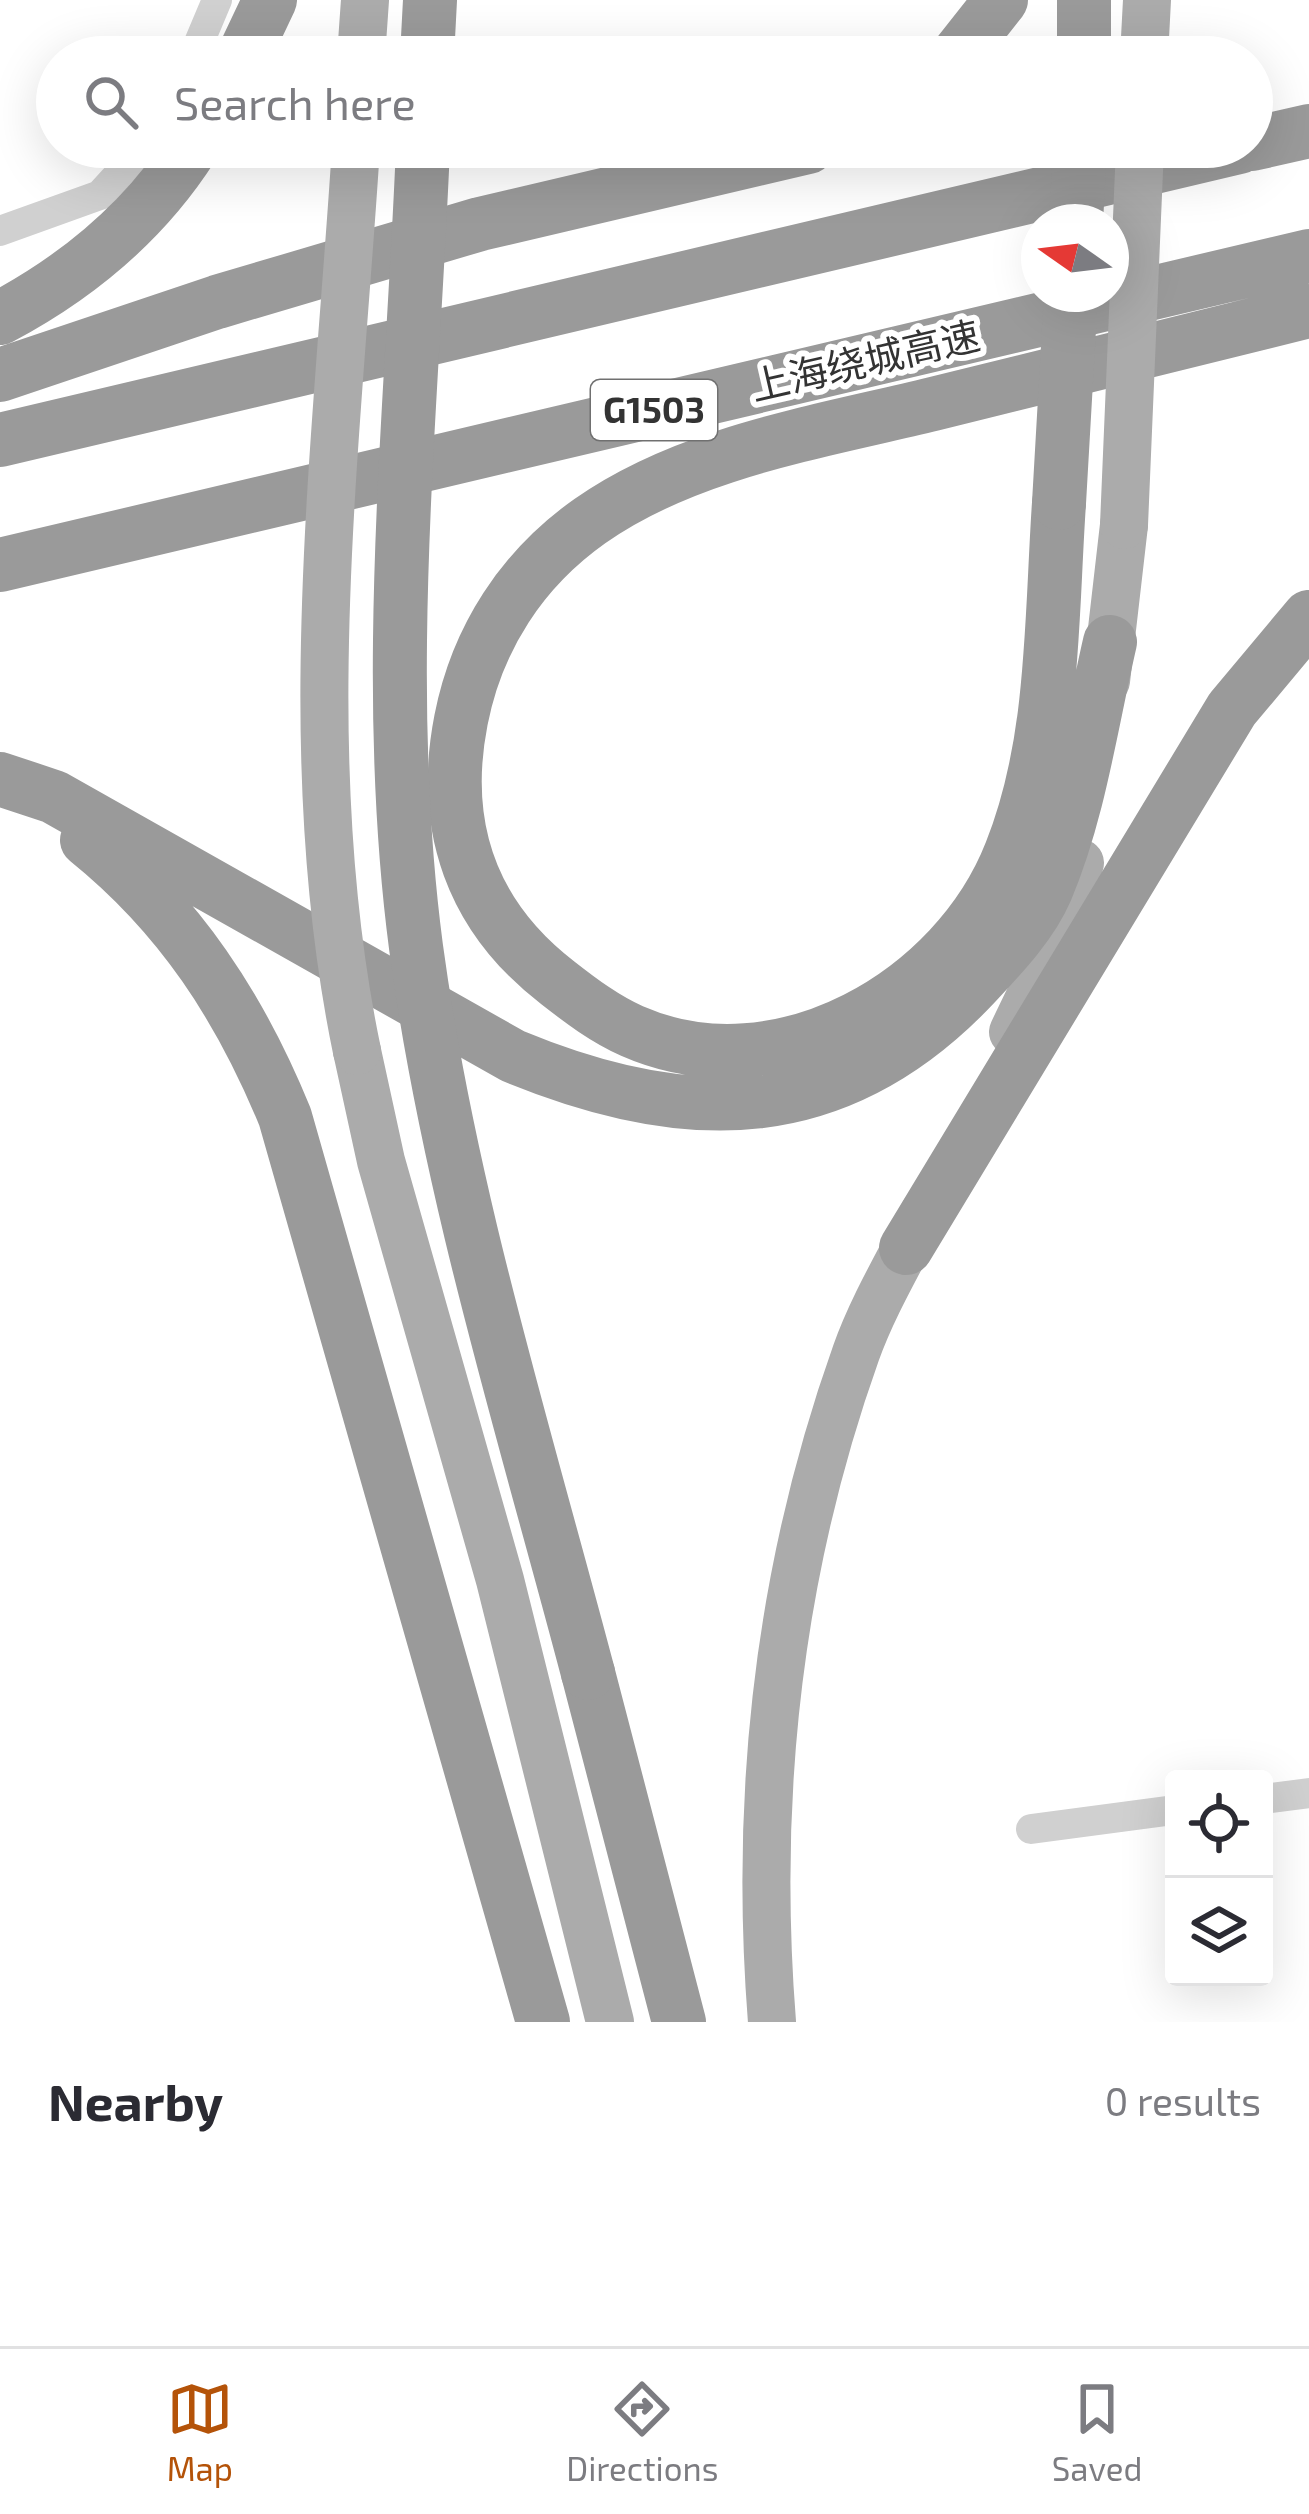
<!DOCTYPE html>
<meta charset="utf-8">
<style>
body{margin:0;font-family:"Exo 2","Noto Sans SC",sans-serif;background:#f2f2f3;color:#2b2b33}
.controls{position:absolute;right:36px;bottom:36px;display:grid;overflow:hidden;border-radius:12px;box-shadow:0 12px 48px #0002}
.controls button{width:108px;height:108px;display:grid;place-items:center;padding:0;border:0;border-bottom:3px solid #e1e1e2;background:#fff;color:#2b2b33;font:60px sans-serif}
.compass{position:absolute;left:1021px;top:204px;width:108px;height:108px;border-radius:50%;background:#fff;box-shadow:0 12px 48px #0002;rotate:284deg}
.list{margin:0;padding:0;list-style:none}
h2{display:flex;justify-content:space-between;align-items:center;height:156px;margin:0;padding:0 48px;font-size:51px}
h2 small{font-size:39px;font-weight:400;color:#7c7c81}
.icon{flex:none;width:66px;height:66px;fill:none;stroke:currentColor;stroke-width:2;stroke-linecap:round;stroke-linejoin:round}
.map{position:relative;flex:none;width:1309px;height:2022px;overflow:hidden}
.search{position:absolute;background:#fff;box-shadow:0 12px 48px #0002;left:36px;right:36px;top:36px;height:132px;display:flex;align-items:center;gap:30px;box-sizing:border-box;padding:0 42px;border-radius:66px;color:#7c7c81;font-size:45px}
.sheet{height:324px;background:#fff}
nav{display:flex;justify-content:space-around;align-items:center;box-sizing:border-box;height:168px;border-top:3px solid #e1e1e2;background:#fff;font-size:33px;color:#7c7c81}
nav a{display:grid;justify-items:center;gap:6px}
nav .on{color:#b45309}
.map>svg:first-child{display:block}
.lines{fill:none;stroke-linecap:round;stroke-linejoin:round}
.minor{stroke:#d0d0d0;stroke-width:30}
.primary{stroke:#ababab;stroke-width:48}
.motorway{stroke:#9a9a9a;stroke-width:54}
.primary-bridge{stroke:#ababab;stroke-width:48}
.motorway-bridge{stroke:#9a9a9a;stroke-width:54}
.labels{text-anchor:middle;stroke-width:12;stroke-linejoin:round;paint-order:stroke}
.shield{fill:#fff;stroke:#707070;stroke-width:3}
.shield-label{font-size:36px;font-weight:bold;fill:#333}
.street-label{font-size:39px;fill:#333;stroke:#fff}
</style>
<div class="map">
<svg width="1309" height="2022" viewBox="0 0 1309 2022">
<rect width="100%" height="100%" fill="#fff"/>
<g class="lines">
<path class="minor" d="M193 57 217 0
M0 231 100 195 144 147
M1264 1799 1309 1793
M1031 1829 1174 1810"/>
<path class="primary" d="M361 57 365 0
M1144 57 1147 0
M1106 681 1124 525
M1013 1032 1036 984 1080 863
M357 1051 381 1161 500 1580 610 2022
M772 2022C754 1794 779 1569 856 1353 873 1305 901 1259 924 1213"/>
<path class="motorway" d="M243 57 270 0
M427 57 430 0
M956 57 1001 0
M1084 57V0
M1252 144 1309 131
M0 318C79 276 144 222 192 147
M0 375 217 302 480 224 808 147
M0 440 1239 147
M1059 503C1051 619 1055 742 1011 852 956 993 779 1096 632 1031 605 1019 581 1001 558 983 472 917 440 827 461 720 477 638 522 569 590 521 688 452 819 432 933 404 1058 373 1183 341 1309 311
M0 565 1309 256
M0 779 54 797 513 1056C687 1128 838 1129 974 985 1000 957 1031 925 1046 890 1079 812 1091 724 1110 642
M87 840C180 915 240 1007 285 1117L543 2022
M906 1248 1232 709 1309 617
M588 1673 679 2022"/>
<path class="primary-bridge" d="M356 147C337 446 295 754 357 1051
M1124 525 1140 147"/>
<path class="motorway-bridge" d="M423 147C412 413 381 681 416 947 449 1192 525 1434 588 1673
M1076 222 1080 147
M1059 503 1071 294"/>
</g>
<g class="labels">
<rect class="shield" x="591" y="380" width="126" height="60" rx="9"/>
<g class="shield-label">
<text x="654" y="423">G1503</text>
</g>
<g class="street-label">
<text transform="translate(865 361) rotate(-13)" y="14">上海绕城高速</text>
</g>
</g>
</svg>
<div class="controls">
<button><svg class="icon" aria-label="locate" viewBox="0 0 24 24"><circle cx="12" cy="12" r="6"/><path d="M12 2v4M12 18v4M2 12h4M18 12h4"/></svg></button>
<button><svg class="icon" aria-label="layers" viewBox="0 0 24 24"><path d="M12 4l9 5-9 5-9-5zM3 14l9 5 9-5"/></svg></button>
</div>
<svg class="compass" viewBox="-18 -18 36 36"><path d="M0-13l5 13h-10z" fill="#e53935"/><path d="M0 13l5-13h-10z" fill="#7c7c81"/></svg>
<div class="search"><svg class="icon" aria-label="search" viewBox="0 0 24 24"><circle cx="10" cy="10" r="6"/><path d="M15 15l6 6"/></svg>Search here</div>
</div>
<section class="sheet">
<h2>Nearby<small>0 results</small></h2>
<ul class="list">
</ul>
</section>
<nav>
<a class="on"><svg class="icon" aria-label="map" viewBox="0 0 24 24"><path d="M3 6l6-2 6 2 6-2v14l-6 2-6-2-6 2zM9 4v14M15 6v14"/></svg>Map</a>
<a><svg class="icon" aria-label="directions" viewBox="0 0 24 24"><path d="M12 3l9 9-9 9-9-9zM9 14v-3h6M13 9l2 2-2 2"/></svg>Directions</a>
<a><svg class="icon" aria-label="saved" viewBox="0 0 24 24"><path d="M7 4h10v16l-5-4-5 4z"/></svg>Saved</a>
</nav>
